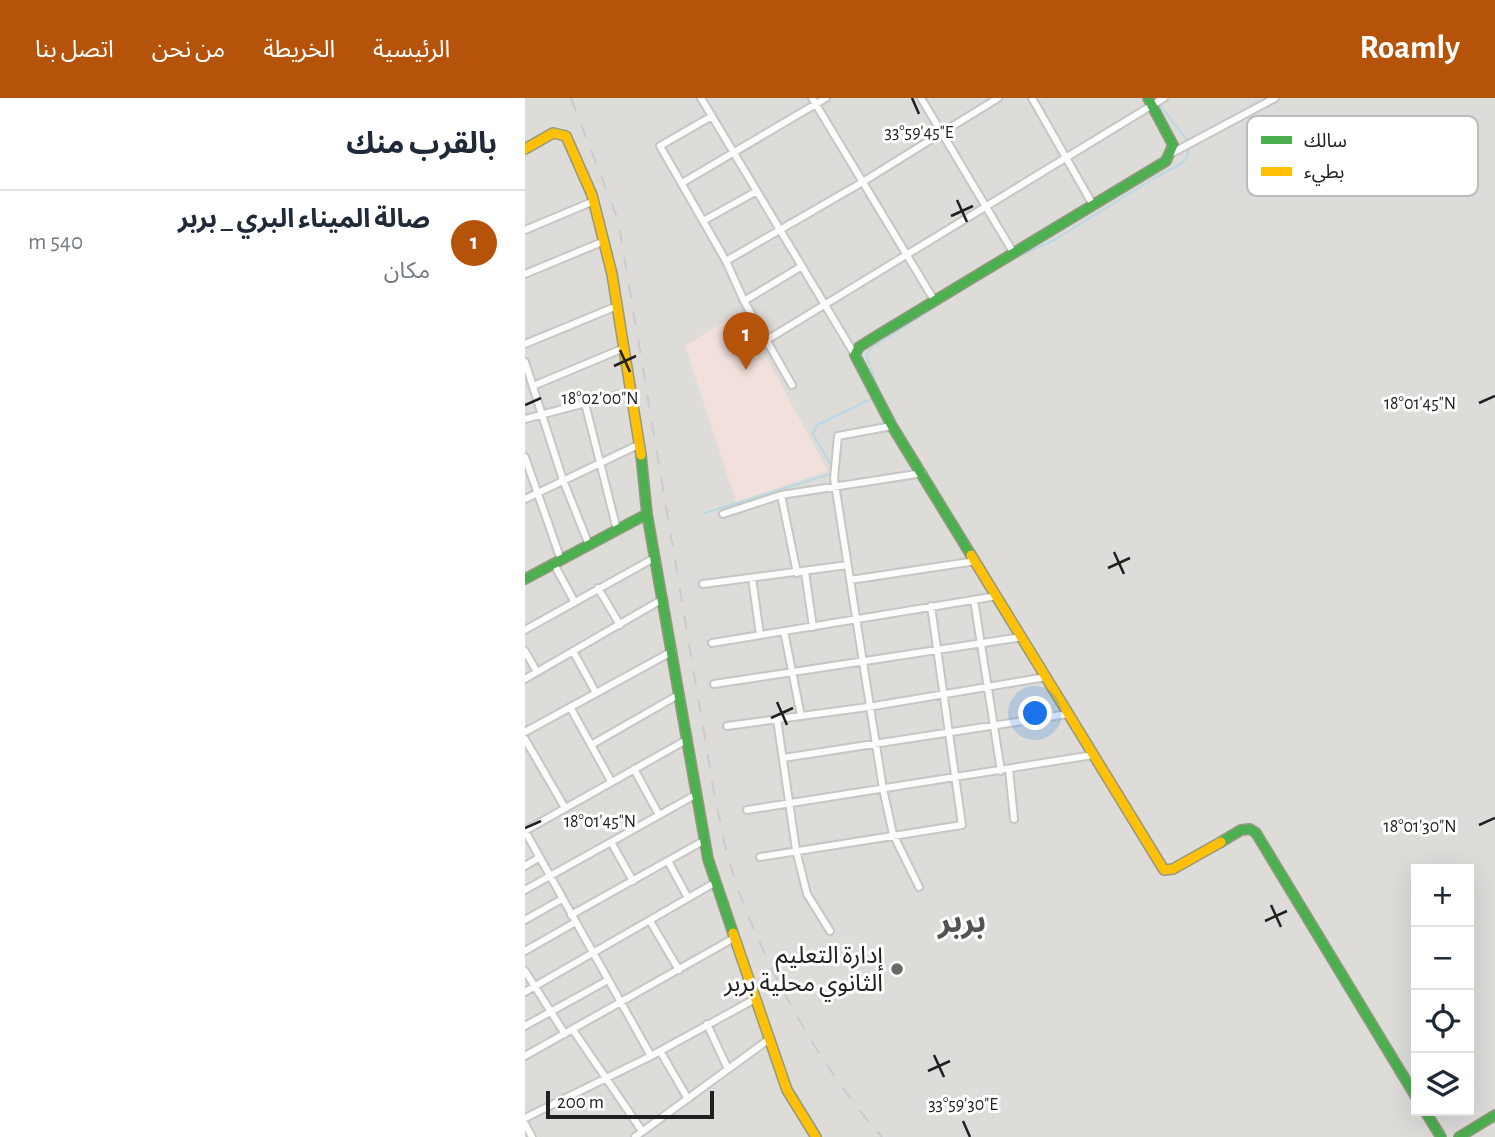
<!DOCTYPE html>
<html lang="ar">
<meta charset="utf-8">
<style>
body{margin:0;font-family:"Alegreya Sans","Noto Sans Arabic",sans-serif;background:#f6f6f7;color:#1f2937;direction:rtl}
.controls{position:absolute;right:21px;bottom:21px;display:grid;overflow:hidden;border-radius:0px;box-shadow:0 7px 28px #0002}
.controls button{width:63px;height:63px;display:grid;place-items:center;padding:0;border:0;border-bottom:2px solid #e0e1e3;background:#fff;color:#1f2937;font:35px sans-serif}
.scale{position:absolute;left:21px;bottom:18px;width:168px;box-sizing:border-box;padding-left:7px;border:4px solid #202020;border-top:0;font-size:19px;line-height:24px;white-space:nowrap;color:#202020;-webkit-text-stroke:5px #fff;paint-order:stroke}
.you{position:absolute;left:511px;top:616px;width:24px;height:24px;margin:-18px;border:5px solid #fff;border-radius:50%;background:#1a73e8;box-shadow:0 0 0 10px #1a73e833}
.badge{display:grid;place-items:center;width:46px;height:46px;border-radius:50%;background:#b45309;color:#fff;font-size:23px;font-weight:700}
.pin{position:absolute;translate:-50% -58px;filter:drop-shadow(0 2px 4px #0008)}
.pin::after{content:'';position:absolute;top:37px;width:24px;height:21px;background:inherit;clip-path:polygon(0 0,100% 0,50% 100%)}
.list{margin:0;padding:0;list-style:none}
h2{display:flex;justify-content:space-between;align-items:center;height:91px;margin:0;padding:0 28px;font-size:30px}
h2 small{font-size:23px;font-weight:400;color:#747a83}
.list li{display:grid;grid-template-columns:46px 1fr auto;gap:21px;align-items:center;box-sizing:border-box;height:98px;padding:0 28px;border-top:2px solid #e0e1e3}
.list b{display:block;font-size:26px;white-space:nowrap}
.list p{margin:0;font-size:23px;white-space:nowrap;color:#747a83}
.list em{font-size:23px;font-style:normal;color:#747a83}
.icon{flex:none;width:38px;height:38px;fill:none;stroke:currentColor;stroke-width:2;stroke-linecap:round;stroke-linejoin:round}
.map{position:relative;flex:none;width:970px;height:1039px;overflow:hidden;direction:ltr}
header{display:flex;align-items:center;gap:42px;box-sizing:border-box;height:98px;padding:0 35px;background:#b45309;color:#fff}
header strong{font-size:33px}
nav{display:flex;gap:38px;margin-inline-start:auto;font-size:24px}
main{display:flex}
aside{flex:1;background:#fff}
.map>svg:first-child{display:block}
.residential{fill:#dddcd9;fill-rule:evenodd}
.commercial{fill:#f1e0dc}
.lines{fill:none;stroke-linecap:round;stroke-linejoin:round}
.stream{stroke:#b8d9e4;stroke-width:2}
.street-casing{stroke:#c7c6c4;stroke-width:10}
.fast-casing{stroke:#96997f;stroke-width:12}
.slow-casing{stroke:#96997f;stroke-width:12}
.street{stroke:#fcfcfc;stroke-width:6}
.fast{stroke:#4caf50;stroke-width:9}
.slow{stroke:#ffc107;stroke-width:9}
.rail{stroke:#cbcbca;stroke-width:2;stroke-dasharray:14 14;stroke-linecap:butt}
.ticks{fill:none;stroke:#202020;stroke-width:2.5}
.poi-dot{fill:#686866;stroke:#fff;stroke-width:2.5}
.labels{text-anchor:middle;stroke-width:6;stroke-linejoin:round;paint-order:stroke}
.poi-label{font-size:24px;fill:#202020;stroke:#fff;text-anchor:end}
.district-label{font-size:32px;font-weight:bold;fill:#535353;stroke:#fff}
.key{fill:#fff;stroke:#bcbcbc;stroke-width:2}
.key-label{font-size:19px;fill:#202020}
.ticks-label{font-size:18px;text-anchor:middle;fill:#202020;stroke:#fff;stroke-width:6;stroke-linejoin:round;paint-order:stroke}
</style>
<header>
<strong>Roamly</strong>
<nav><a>الرئيسية</a><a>الخريطة</a><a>من نحن</a><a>اتصل بنا</a></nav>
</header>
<main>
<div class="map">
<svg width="970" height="1039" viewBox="0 0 970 1039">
<rect width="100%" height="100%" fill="#eeede8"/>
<path class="residential" d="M0 0H970V1039H0ZM891 771H944V1013H891Z"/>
<path class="commercial" d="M216 213 303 373 211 404 160 248Z"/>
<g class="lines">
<path class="stream" d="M634 6 663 43
M484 163 531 141 631 79 656 66 662 60 664 49
M355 296 341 257 346 250 462 176
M180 415 305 376 308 370 288 336 292 327 346 301"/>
<g class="street-casing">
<path id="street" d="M176 0 330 257
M287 0 409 202
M396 0 488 154
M507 0 568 107
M187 18 135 48 201 163 219 203 277 168
M647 55 750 0
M157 85 301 0
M178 123 232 93
M0 132 69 103
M201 163 336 85 473 0
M0 176 77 144
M219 203 267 287
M240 243 639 0
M0 246 92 208
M0 264 38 382 64 447
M8 288 99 250
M60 305 92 432
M0 321 106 293
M367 328 313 338 309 380 358 691 368 736 394 789
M0 359 36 462
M256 397 272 475
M0 401 115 346
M198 416 256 397 398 375
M29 466 49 503
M280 474 288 529
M227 480 235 537
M325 482 451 463
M178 486 323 467
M73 490 95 527
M449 502 476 673
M0 532 131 459
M259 533 276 618
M187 545 472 498
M0 553 12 574
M48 553 71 595
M0 581 138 501
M189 586 497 539
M45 609 86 683
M252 621 271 752 282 796 305 833
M202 628 343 609 521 579
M0 634 148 553
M0 641 40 710
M66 647 155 596
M258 660 543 616
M109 671 134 717
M484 671 489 721
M222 712 568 657
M0 733 126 958
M0 733 163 641
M86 744 108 783
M235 759 437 727 406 508
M143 763 163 800
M0 768 15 759
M0 792 172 696
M46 817 180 742
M0 822 37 801
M125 823 154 872
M0 853 49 825
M0 873 40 936
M0 894 191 784
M182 926 203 971
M0 928 83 882
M48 932 117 1033
M135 953 163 1001
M0 958 209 840
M0 1020 126 958 230 901
M0 1026 7 1039
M110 1039 243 942"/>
</g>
<g class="fast-casing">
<path id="fast" d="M116 357 122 416 183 761 208 835
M446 457 367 328 330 257 334 249 353 237 641 63 648 47 623 0
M0 481 122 416
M696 744 716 732 725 731 731 735 891 999
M900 1013 916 1039
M934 1039 970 1017"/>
</g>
<g class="slow-casing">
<path id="slow" d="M0 51 28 35 41 38 67 97 87 176 116 357
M446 457 639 772 648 771 696 744
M208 835 262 992 291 1039"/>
</g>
<use href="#street" class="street"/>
<use href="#fast" class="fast"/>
<use href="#slow" class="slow"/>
<path class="rail" d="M46 0 93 122 189 695C194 717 198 741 204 763 231 854 293 968 357 1039"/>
</g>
<path class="ticks" d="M387 0 394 16M432 102 442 124M426 118 448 108M95 252 105 274M89 268 111 258M954 305 970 298M0 307 16 300M589 454 599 476M583 470 605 460M252 604 262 627M246 620 268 610M954 727 970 720M0 730 16 723M746 807 756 829M740 823 762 813M409 957 419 979M403 973 425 963M438 1023 445 1039"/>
<circle class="poi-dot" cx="372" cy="871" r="7"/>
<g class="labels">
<g class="poi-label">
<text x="358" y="865">إدارة التعليم<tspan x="358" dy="28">الثانوي محلية بربر</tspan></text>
</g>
<g class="district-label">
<text x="437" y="834">بربر</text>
</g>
</g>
<rect x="722" y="18" width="231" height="80" rx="10" class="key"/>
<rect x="736" y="38" width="31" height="8" fill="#4caf50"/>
<rect x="736" y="69" width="31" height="9" fill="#ffc107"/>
<g class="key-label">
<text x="779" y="49">سالك</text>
<text x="779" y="80">بطيء</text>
</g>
<g class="ticks-label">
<text x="394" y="40">33°59'45"E</text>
<text x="75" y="306">18°02'00"N</text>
<text x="895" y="311">18°01'45"N</text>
<text x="75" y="729">18°01'45"N</text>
<text x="895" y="734">18°01'30"N</text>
<text x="438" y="1012">33°59'30"E</text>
</g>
</svg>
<div class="controls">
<button>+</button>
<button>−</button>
<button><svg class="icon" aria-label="locate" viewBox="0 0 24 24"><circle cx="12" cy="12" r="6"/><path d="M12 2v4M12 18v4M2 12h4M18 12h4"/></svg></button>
<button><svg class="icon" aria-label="layers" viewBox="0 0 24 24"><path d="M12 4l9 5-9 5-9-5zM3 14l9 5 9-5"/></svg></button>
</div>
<div class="scale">200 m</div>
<div class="you"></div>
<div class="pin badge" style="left:221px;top:272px">1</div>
</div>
<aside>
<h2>بالقرب منك<small></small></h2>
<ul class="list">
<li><span class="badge">1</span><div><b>صالة الميناء البري _ بربر</b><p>مكان</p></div><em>540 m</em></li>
</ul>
</aside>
</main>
